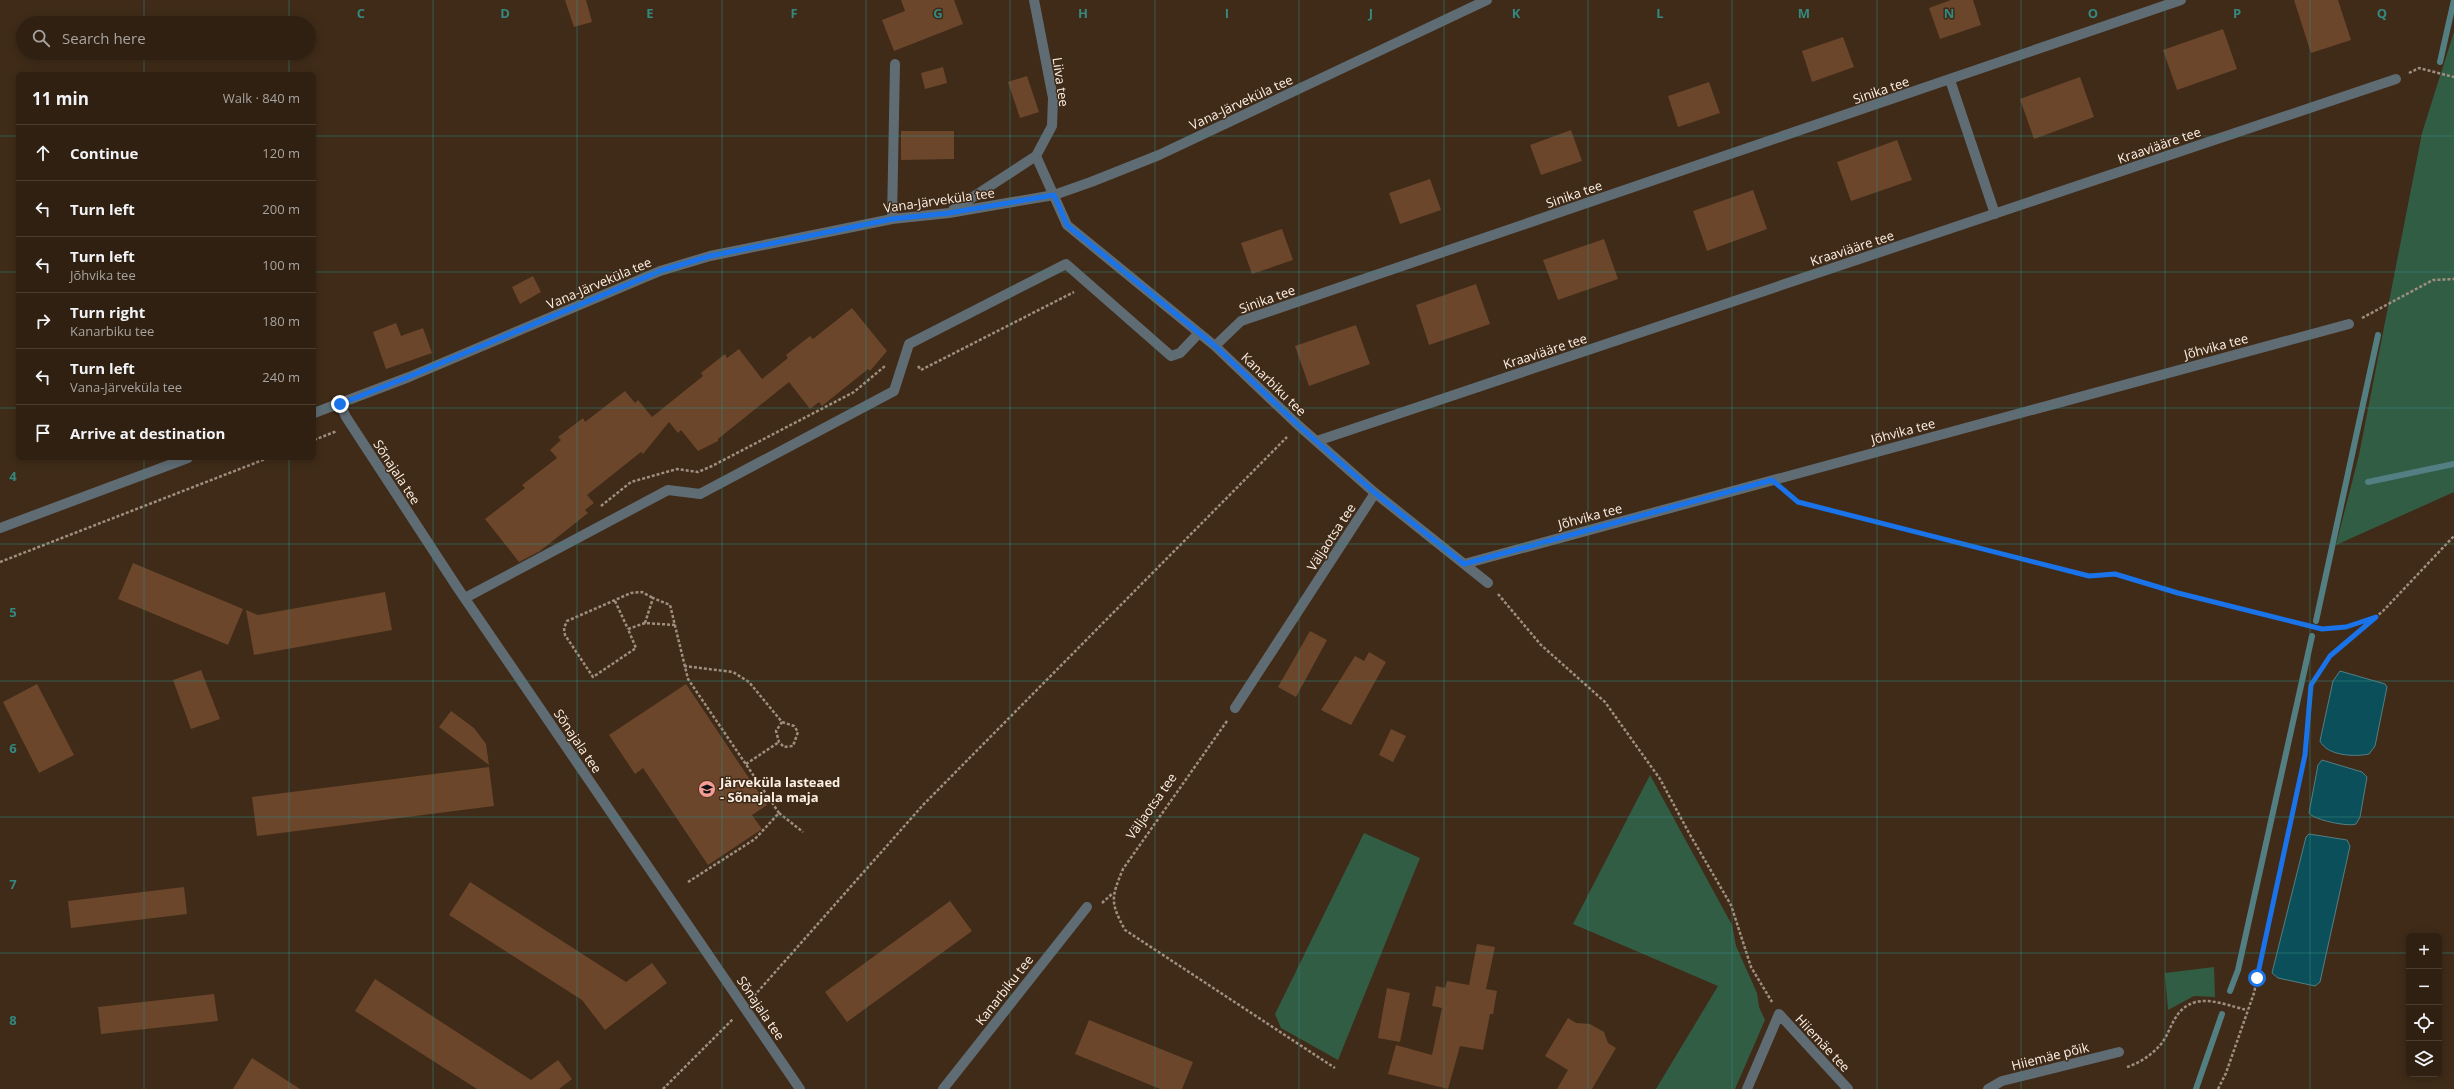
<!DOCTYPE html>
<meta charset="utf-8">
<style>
body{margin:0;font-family:"Open Sans",sans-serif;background:#37281b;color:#f1f3f6}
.controls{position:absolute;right:12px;bottom:12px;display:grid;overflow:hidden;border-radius:6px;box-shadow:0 2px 10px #0003}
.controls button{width:36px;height:36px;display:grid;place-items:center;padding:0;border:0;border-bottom:1px solid #4a3e32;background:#2f2012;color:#f1f3f6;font:20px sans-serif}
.stop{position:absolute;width:12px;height:12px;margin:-9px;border:3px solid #1a73e8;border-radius:50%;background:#fff}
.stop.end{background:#1a73e8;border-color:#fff;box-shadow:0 1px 4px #0008}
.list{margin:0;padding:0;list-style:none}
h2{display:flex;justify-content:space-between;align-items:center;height:52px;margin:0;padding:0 16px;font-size:17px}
h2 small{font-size:13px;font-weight:400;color:#a7a39f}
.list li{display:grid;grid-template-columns:26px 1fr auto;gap:12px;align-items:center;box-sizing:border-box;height:56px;padding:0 16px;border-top:1px solid #4a3e32}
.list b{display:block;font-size:15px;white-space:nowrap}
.list p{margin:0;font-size:13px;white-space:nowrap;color:#a7a39f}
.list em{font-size:13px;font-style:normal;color:#a7a39f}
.icon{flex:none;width:22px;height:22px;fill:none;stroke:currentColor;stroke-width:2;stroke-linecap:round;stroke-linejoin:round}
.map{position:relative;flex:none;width:2454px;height:1089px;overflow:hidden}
.search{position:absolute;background:#2f2012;box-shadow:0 2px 10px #0003;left:16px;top:16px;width:300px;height:44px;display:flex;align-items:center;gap:10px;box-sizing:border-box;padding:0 14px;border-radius:22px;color:#a7a39f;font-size:15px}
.panel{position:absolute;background:#2f2012;box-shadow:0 2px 10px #0003;left:16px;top:72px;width:300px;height:388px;border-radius:6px}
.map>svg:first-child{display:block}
.green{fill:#325d45}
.water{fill:#0a4f5a;stroke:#537f83}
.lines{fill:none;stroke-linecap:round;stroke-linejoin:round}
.stream{stroke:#537f83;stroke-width:6}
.building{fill:#6b462b}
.path{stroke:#a08f80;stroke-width:2.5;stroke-dasharray:3 2;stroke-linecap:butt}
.minor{stroke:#606c74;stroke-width:10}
.route{stroke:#1a73e8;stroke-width:5}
.grid{fill:none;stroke:#338880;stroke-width:1;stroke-opacity:0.55}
.labels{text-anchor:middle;stroke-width:3;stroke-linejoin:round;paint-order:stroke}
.street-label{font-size:13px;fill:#fdf0e4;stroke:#3f2b18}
.poi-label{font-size:13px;font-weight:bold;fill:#fdf0e4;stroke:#3f2b18;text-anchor:start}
.grid-label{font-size:13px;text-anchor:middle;font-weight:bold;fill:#338880;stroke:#3f2b18;stroke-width:3;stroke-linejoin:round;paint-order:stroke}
</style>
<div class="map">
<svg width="2454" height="1089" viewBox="0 0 2454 1089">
<rect width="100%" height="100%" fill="#3f2b18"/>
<path class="green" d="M2454 32V492L2336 545 2359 455 2422 133Z
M1650 775 1732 925 1736 946 1757 993 1759 1007 1765 1020 1735 1089H1656L1718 986 1573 924Z
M1364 833 1420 858 1338 1060 1281 1028 1275 1014Z
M2214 967 2215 997 2194 996 2168 1010 2165 973Z"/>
<path class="water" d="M2340 671 2385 684 2387 687 2375 746 2369 754C2355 757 2327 756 2320 741L2333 681Z
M2322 760 2362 772 2367 777 2360 817 2356 824C2348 827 2314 820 2309 813L2318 765Z
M2309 834 2347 840 2350 846 2320 982 2315 986 2278 978 2272 973 2306 837Z"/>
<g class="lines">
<path class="stream" d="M2440 62 2454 0
M2368 482 2454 464
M2316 621 2378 335
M2230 991 2238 970 2312 636
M2196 1089 2222 1014"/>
</g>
<path class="building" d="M565 0H586L592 22 574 27Z
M901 0H954L963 24 894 51 882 20 905 11Z
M1951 0H1973L1981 25 1940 39 1929 8Z
M2294 0H2338L2351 40 2311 53Z
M2223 29 2237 69 2177 90 2163 50Z
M1843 37 1854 67 1812 82 1802 51Z
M943 67 947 83 925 89 921 73Z
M1027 76 1039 112 1020 118 1008 82Z
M2080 77 2094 117 2034 139 2020 99Z
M1709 82 1720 113 1678 127 1668 96Z
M1571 130 1582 161 1541 175 1530 145Z
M901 131H954V159L901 160Z
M1897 140 1912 180 1851 201 1837 162Z
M1430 179 1441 210 1400 224 1389 193Z
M1753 190 1767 229 1707 251 1693 211Z
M1282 229 1293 260 1252 274 1241 243Z
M1604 239 1618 279 1558 300 1543 260Z
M533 276 541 292 520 304 512 287Z
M1476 284 1490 324 1429 345 1416 305Z
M852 308 887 351 870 371 868 369 822 406 819 402 810 409 789 382 718 439V441L698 451 681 430 678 433 669 422 643 454 641 452 587 495 594 503 585 510 588 513 540 551 519 562 485 519 525 488 522 485 557 458 550 450 561 440 558 437 583 418 585 422 625 391 635 403 638 400 652 417 703 376 701 373 725 354 727 358 739 349 762 379 788 358 786 355 810 336 813 339Z
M396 323 401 336 423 328 432 353 386 369 373 332Z
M1356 325 1370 364 1309 386 1295 346Z
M133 563 243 609 228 645 118 599Z
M385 592 392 630 254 655 246 610 258 615Z
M1310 631 1327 640 1296 697 1278 687Z
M1369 652 1386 662 1351 725 1321 710 1355 656 1364 661Z
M201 670 220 719 191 729 173 680Z
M37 684 74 755 39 773 3 702Z
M686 684 767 805 752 815 762 829 708 865 643 768 635 774 609 735Z
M451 711 474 728 486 744 489 765 439 727Z
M1391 729 1406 736 1393 762 1379 755Z
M489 767 494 806 257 836 252 797Z
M470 882 626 982 652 963 667 983 605 1030 582 1000 449 915Z
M184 887 187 914 71 928 68 901Z
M950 901 972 931 847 1022 825 992Z
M1477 944 1495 947 1486 989 1497 991 1493 1014H1490L1483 1050 1460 1046 1448 1089 1388 1074 1396 1045 1432 1055 1442 1008 1432 1006 1436 986 1445 988 1447 981 1469 985Z
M375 979 531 1080 558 1060 572 1079 559 1089H477L355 1011Z
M1387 988 1410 993 1400 1042 1378 1038Z
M214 994 218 1021 101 1034 98 1007Z
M1568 1018 1576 1023 1590 1024 1604 1032 1608 1043 1616 1048 1592 1089H1557L1568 1070 1545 1056Z
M1089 1020 1193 1062 1182 1089H1160L1075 1054Z
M252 1058 300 1089H233Z"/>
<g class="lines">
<path class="path" d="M2409 73 2419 68 2454 77
M2362 318 2433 280 2454 279
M918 366 921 370 1074 292
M314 440 337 431
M1788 493 1798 502 2089 576 2115 574 2178 593 2322 629 2346 627 2376 617
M601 506 631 482 677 469 698 472 712 466 854 392 885 366
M0 562 268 458
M1498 594 1541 645 1605 702 1660 779 1689 833 1731 905 1751 967 1772 1002
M615 601 628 629
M645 623 628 629 636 648 593 677 565 635 564 628 567 621 631 593 642 592 653 598
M675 625 645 623 653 598 670 605 688 679 779 813
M684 666 733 672 749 682 782 722 776 731 779 742 784 747 793 746 798 732 794 726 782 722
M1227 721 1123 869C1111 898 1110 902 1125 930L1335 1068
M746 764 779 742
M688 882 755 839 779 813 803 832
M1102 903 1113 893
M754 996 923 805 1287 437
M2127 1067C2140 1063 2153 1054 2162 1043 2173 1027 2174 1008 2196 1002 2211 998 2233 1007 2247 1010
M663 1089 733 1019
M2218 1089 2226 1073 2254 993 2305 755 2311 685 2330 656 2383 611 2454 536"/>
<path class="minor" d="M1950 80 1995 214
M1036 156 1067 225 1215 346 1298 425 1375 493 1488 583
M953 210 1036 156 1052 126 1053 98 1034 0
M892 219 895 64
M1215 346 1241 321 2181 0
M340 404 346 417 457 587 800 1089
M314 413 409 377 660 271 710 256 892 219 949 213 1054 195 1091 182 1159 155 1487 0
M1317 441 2396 79
M0 528 188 458
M1464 564 2349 324
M465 598 668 490 700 494 894 391 909 344 1066 264 1171 356 1180 353 1198 334
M1235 708 1375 493
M943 1089 1087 907
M1747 1089 1779 1014 1848 1089
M1988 1089 2002 1081 2119 1052"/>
</g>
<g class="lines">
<path class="route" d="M340 404 408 377 660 271 710 256 892 219 949 213 1054 195 1067 225 1215 346 1298 425 1375 493 1464 564 1772 480 1798 502 2089 576 2115 574 2178 593 2322 629 2346 627 2376 617 2330 656 2311 685 2305 755 2257 978"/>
</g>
<path class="grid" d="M144 0V23M289 0V23M433 0V1089M577 0V1089M722 0V1089M866 0V1089M1010 0V1089M1155 0V1089M1299 0V1089M1444 0V1089M1588 0V1089M1732 0V1089M1877 0V1089M2021 0V1089M2165 0V1089M2310 0V1089M144 53V74M289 53V74M0 136H18M314 136H2454M0 272H18M314 272H2454M0 408H18M314 408H2454M144 458V1089M289 458V1089M0 544H2454M0 681H2454M0 817H2454M0 953H2409M2439 953H2454"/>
<defs>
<g id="school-disc" transform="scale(0.9)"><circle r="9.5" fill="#f59c94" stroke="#3f2b18"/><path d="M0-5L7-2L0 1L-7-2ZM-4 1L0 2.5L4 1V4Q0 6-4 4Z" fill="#111"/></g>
</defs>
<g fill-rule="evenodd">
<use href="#school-disc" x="707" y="789"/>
</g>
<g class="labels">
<g class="street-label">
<text transform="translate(1061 82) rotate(82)" y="5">Liiva tee</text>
<text transform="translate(1881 90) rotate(-19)" y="5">Sinika tee</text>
<text transform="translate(1241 102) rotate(-25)" y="5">Vana-Järveküla tee</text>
<text transform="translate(2159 145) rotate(-19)" y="5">Kraaviääre tee</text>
<text transform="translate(1574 194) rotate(-19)" y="5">Sinika tee</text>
<text transform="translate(939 200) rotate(-8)" y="5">Vana-Järveküla tee</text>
<text transform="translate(1852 248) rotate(-18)" y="5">Kraaviääre tee</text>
<text transform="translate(599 283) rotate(-23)" y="5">Vana-Järveküla tee</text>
<text transform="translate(1267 299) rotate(-20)" y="5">Sinika tee</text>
<text transform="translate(2216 346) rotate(-15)" y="5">Jõhvika tee</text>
<text transform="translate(1545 351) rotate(-18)" y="5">Kraaviääre tee</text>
<text transform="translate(1274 384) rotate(44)" y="5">Kanarbiku tee</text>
<text transform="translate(1903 431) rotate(-15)" y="5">Jõhvika tee</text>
<text transform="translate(397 472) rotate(57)" y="5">Sõnajala tee</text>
<text transform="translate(1590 516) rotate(-15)" y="5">Jõhvika tee</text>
<text transform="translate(1331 537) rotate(-57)" y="5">Väljaotsa tee</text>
<text transform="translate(578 741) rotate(56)" y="5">Sõnajala tee</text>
<text transform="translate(1151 806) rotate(-55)" y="5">Väljaotsa tee</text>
<text transform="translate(1004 990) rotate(-52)" y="5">Kanarbiku tee</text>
<text transform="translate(761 1008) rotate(56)" y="5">Sõnajala tee</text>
<text transform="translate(1823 1043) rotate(47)" y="5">Hiiemäe tee</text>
<text transform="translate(2050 1056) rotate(-14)" y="5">Hiiemäe põik</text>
</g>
<g class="poi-label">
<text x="720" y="787">Järveküla lasteaed<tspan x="720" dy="15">- Sõnajala maja</tspan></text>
</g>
</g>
<g class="grid-label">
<text x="361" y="18">C</text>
<text x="505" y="18">D</text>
<text x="650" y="18">E</text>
<text x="794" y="18">F</text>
<text x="938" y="18">G</text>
<text x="1083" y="18">H</text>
<text x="1227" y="18">I</text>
<text x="1371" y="18">J</text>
<text x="1516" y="18">K</text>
<text x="1660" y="18">L</text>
<text x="1804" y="18">M</text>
<text x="1949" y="18">N</text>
<text x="2093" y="18">O</text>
<text x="2237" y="18">P</text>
<text x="2382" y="18">Q</text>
<text x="13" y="481">4</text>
<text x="13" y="617">5</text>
<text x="13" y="753">6</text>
<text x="13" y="889">7</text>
<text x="13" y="1025">8</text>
</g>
</svg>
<div class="controls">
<button>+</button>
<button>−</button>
<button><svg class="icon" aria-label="locate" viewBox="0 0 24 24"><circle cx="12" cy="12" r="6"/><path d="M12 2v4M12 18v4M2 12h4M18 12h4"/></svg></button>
<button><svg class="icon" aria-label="layers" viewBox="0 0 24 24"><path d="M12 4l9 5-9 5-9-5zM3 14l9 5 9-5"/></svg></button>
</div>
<div class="stop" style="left:2257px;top:978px"></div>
<div class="stop end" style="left:340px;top:404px"></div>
<div class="search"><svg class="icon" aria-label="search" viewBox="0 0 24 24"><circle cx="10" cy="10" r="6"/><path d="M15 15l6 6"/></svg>Search here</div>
<section class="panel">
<h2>11 min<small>Walk · 840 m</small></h2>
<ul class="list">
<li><svg class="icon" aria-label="ahead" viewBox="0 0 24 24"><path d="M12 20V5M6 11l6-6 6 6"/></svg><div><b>Continue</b></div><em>120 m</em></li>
<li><svg class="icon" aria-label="left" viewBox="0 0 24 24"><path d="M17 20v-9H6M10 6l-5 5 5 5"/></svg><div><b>Turn left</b></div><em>200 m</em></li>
<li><svg class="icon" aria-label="left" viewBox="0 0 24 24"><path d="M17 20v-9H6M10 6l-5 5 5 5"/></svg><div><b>Turn left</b><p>Jõhvika tee</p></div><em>100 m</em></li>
<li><svg class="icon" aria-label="right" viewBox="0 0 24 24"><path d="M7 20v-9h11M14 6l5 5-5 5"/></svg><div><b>Turn right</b><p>Kanarbiku tee</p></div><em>180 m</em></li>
<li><svg class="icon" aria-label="left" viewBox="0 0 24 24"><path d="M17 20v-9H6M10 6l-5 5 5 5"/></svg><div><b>Turn left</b><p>Vana-Järveküla tee</p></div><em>240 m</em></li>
<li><svg class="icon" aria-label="arrive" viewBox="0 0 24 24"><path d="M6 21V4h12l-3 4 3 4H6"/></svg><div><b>Arrive at destination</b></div></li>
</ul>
</section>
</div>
